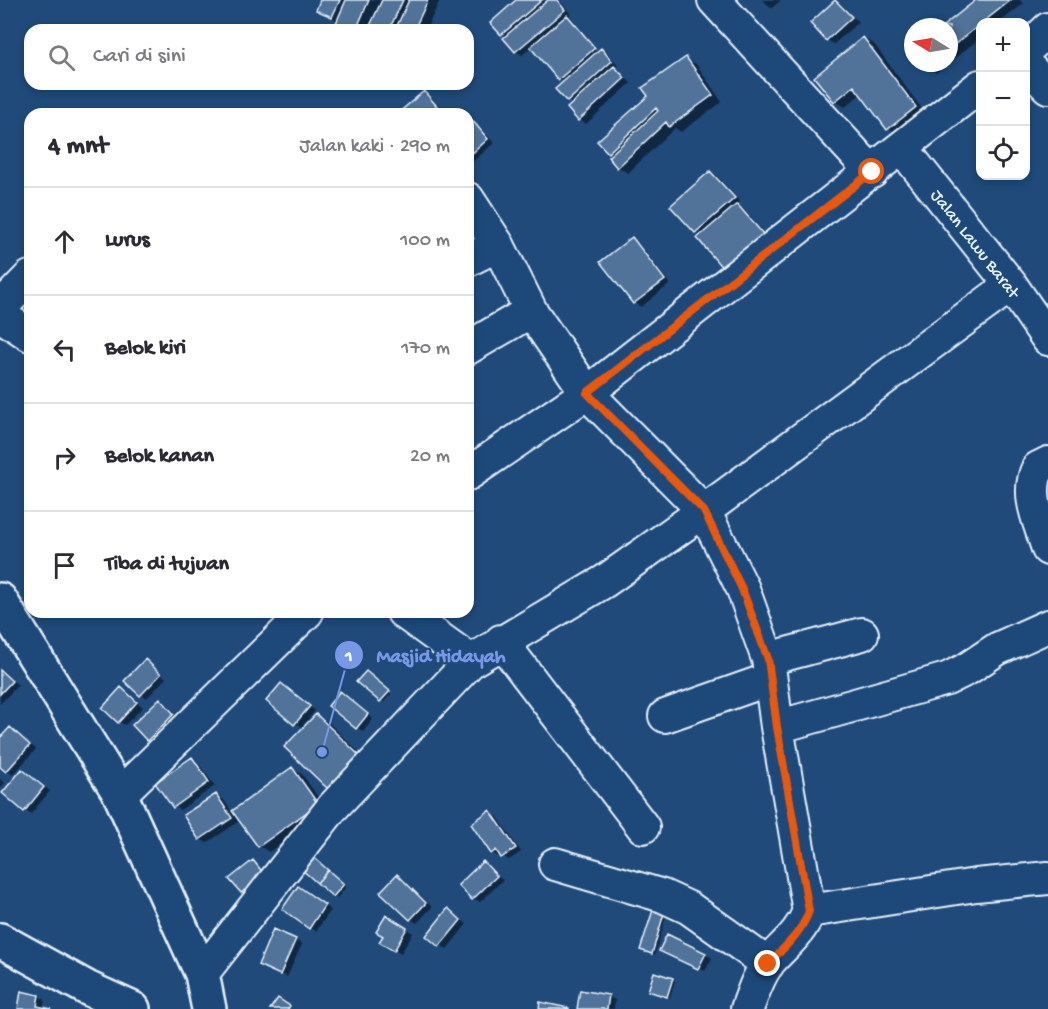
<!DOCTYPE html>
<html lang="id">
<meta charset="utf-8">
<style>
body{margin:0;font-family:"Gochi Hand",sans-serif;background:#f2f2f3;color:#2b2b33}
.controls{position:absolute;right:18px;top:18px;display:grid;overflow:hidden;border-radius:12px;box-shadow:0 3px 9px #0003}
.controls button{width:54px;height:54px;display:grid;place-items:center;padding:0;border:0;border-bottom:2px solid #e1e1e2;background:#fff;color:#2b2b33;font:30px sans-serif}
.compass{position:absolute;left:904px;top:18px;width:54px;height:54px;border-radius:50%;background:#fff;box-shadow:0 3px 9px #0003;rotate:281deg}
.stop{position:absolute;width:18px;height:18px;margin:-14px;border:4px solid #ea580c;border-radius:50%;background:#fff}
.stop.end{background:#ea580c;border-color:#fff;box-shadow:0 2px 6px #0008}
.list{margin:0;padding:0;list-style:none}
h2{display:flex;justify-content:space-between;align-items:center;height:78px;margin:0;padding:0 24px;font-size:26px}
h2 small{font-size:20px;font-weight:400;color:#7c7c81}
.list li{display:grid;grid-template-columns:39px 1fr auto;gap:18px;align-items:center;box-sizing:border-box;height:108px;padding:0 24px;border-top:2px solid #e1e1e2}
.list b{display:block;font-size:22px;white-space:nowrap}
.list em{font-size:20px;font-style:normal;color:#7c7c81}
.icon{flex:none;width:33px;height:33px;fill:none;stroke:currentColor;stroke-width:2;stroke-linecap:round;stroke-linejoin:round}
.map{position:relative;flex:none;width:1048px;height:1009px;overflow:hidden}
.search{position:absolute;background:#fff;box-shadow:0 3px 9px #0003;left:24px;top:24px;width:450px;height:66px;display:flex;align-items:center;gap:15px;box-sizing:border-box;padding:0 21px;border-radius:18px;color:#7c7c81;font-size:22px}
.panel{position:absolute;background:#fff;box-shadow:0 3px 9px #0003;left:24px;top:108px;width:450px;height:510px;border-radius:18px}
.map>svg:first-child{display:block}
.shadow{fill:#0007}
.building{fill:#517399;stroke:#e8f1f8;stroke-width:1.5}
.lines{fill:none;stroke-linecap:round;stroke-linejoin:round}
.minor-casing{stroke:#e8f1f8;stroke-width:36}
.major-casing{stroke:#e8f1f8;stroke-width:38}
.highway-casing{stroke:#e8f1f8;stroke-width:38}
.minor{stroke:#1f4a7a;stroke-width:32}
.major{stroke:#1f4a7a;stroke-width:33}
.highway{stroke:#1f4a7a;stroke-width:33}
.route{stroke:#ea580c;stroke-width:8}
.labels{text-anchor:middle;stroke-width:4.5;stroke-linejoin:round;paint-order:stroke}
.street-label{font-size:18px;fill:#e8f1f8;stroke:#1f4a7a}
.leader{fill:none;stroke:#7897e6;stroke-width:2}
.callout-dot{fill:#7897e6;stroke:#1f4a7a;stroke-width:2}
.mark-label{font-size:18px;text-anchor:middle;font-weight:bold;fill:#fff}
.callout-label{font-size:20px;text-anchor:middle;font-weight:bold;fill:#7897e6;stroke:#1f4a7a;stroke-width:4.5;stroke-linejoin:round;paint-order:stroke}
</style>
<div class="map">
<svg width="1048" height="1009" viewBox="0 0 1048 1009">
<rect width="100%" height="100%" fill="#1f4a7a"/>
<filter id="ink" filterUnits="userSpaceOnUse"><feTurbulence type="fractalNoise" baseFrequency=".0167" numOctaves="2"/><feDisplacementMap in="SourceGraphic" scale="12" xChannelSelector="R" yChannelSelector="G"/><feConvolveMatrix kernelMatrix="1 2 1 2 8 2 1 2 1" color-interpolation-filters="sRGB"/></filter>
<g filter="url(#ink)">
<path class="shadow" d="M322 0H440L426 30H353L317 9Z
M518 0 560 1 571 14 567 17 573 20H569L599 54 601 50 608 54 618 65 615 68 631 83 586 124 579 120 569 108 573 104 568 101 565 82 559 79 532 47 522 55 516 51 507 37 502 34Z
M762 0H781L772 8Z
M978 0H1020L1023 4 1000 22H980V38L949 63V27H944Z
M836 1 842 5 858 22 834 44 827 40 812 23Z
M864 38 874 44 925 113 898 134 888 128 861 94 845 107 835 101 816 77Z
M686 59 696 64 722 102 681 132 675 128 628 173 618 167 613 155 609 152 650 96Z
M923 63H949L936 73Z
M424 93 430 96 446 114H400Z
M473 123 479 126 494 143 468 166V127Z
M711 172 717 176 740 202 737 205 743 209 769 239 702 236 696 232 673 206Z
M632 239 638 243 670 284 641 307 634 303 602 262Z
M145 661 166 678 147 698 141 694Z
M0 669 18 685 0 704Z
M369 674 391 694 384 702 359 681Z
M288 688 315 711 304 724 306 726 316 715 329 723 373 766 295 723Z
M122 689 143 707 125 725 119 722Z
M347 697 373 719 363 732 330 706Z
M160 700 167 704 180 718 154 743 148 740Z
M10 729 36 749 13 775 0 765V740Z
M192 759 198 763 215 786 180 810 174 806Z
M292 769 302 774 327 810 269 852 259 846 236 814 234 815 238 822 207 843 200 839 217 795 223 799 232 812Z
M29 775 50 791 31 814 25 810Z
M0 779 5 783 0 789Z
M490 812 497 816 521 852 509 860 501 855 499 857 492 853Z
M314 858 346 887 337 898 302 867Z
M483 863 503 880 480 902 473 898Z
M256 864 266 876 244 893 242 892Z
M397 876 404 880 432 907 417 923 410 919Z
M305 892 331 910 316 931 310 927Z
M655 909 667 913 655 955 645 951Z
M448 910 467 924 447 949 440 945Z
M386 917 413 933 401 953 381 942 385 936Z
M295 940 302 944 287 977 266 968Z
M667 954H705L712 958 705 971Z
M672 979 675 981 670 997 652 992Z
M581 992 609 997 615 1000 614 1009H578Z
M23 993 39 996 45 1000 43 1009H46H19Z"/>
<path class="building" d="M320 0H340L332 17 316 10Z
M346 0H369L356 30 336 23Z
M382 0H403L389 30H368Z
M409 0H428L414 30H395Z
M516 0H542L501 35 490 23Z
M548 0H557L565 10 515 52 503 38Z
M835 0 852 17 826 41 810 23Z
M976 0H1011L949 49V27H942Z
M567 15 595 48 558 80 530 47Z
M863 37 916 107 887 130 854 86 834 102 814 77Z
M601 48 612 61 567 102 555 89Z
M686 57 713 95 669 127 666 122 617 168 608 157 658 111 656 108 608 153 597 141 648 96 642 88Z
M614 66 625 78 578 121 567 108Z
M424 91 442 112 440 114H397Z
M473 121 488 139 468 157V125Z
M710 171 735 198 695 233 670 206Z
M737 204 764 235 724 270 697 238Z
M632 237 665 280 633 304 600 262Z
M145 659 161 674 140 696 124 681Z
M0 670 12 681 0 694Z
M366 671 390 691 380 702 356 682Z
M281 683 310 706 294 725 266 701Z
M121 687 137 702 118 723 102 708Z
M340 691 368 714 356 729 328 706Z
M160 698 174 714 147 741 132 725Z
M316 714 361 757 329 790 284 747Z
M10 727 30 745 6 772 0 767V738Z
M192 757 209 782 173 808 155 783Z
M292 767 318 804 258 847 232 811Z
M22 769 44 787 24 812 2 793Z
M216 794 232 818 199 840 183 815Z
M490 810 516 848 501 858 496 850 491 854 471 824Z
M311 855 328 870 317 883 300 868Z
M253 860 264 874 241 893 229 879Z
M483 861 497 876 472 900 458 885Z
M328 870 344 884 333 897 317 883Z
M397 874 426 903 410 920 380 892Z
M298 886 325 905 309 929 282 909Z
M654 907 665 910 652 954 640 950Z
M448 908 461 920 439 947 426 936Z
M386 915 407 928 394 951 379 942 383 936 376 932Z
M273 929 296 939 280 975 258 965Z
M667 934 706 953 698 969 659 951Z
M654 972 673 978 667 997 648 991Z
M580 990 609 995 607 1009H577Z
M21 991 39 995 37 1006 52 1009H18Z
M278 998 290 1006 288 1009H270Z
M540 1002 569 1008V1009H539Z"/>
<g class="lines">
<g class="minor-casing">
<path id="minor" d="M714 0 872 172
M1026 50 1048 29
M1026 65 1048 87
M902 148 1011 285 1048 339
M468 199 498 245 531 311 587 393 704 511 743 589 768 659 777 727 809 911C801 933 784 945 769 962 758 976 753 993 747 1009
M468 260 498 245
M0 308 30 277
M0 315 30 335
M468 348 531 311
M1048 463 1038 468C1025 495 1040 522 1048 549
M468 474 587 393 980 86
M403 612 471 661
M501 641 643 827
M768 659 862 634
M665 716 770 679
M777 727 947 679 967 669 997 649 1048 626
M120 794 307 612
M555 864 663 896 689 908 768 964
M809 911 976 885 1048 878
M202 974 332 808 471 661 605 581 704 511 1011 285"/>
</g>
<g class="major-casing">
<path id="major" d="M0 940 87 988 133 1009"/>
</g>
<g class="highway-casing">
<path id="highway" d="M0 600 120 794 202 974 209 1009"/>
</g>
<use href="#minor" class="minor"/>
<use href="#major" class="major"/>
<use href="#highway" class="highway"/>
</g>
</g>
<g class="lines" filter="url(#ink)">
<path class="route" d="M768 964C784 948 802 932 809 911L777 727 768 659 742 589 704 511 587 393 872 172"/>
</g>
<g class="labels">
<g class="street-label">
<text transform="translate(976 243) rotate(52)" y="6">Jalan Lawu Barat</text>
</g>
</g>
<path class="leader" d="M322 752L349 655"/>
<g class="callout-dot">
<circle cx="322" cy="752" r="6"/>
<circle cx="349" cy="655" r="15"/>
</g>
<g class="mark-label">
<text x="349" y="661">1</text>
</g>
<g class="callout-label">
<text x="441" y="662">Masjid Hidayah</text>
</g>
</svg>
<div class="controls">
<button>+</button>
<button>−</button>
<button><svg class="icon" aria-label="locate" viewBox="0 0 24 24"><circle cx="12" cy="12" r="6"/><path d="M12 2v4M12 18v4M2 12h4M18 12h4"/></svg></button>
</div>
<svg class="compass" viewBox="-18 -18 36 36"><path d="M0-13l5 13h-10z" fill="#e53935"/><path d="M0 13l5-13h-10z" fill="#7c7c81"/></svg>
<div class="stop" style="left:872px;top:172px"></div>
<div class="stop end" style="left:768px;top:964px"></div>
<div class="search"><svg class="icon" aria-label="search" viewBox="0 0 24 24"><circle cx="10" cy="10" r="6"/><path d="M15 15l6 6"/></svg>Cari di sini</div>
<section class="panel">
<h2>4 mnt<small>Jalan kaki · 290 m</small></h2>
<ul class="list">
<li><svg class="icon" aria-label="ahead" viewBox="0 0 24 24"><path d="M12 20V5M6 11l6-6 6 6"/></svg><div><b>Lurus</b></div><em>100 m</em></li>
<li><svg class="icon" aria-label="left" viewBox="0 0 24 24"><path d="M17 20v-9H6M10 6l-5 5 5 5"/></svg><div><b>Belok kiri</b></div><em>170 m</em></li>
<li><svg class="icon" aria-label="right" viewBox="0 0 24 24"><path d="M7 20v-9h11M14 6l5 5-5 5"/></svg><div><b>Belok kanan</b></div><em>20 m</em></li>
<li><svg class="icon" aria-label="arrive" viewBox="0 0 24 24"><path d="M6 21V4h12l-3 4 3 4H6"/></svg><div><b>Tiba di tujuan</b></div></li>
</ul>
</section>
</div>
